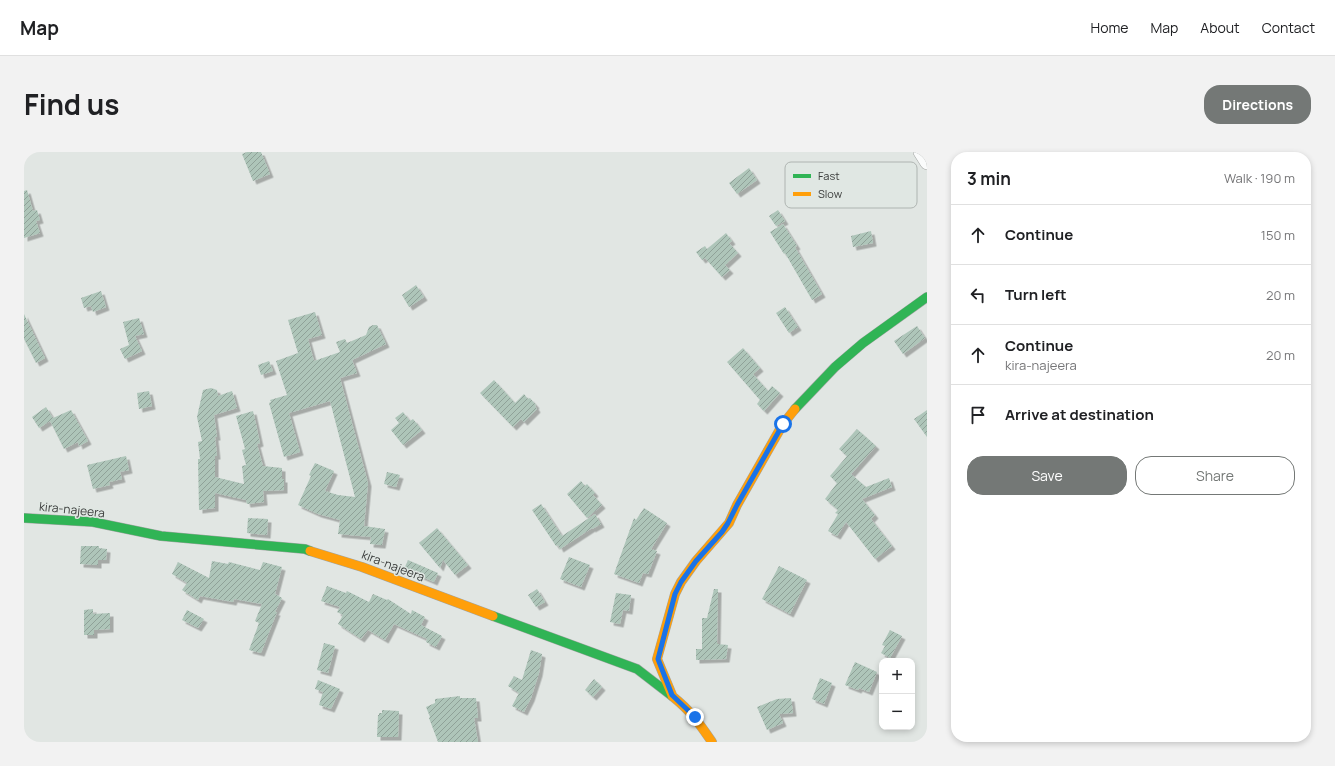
<!DOCTYPE html>
<meta charset="utf-8">
<style>
body{margin:0;font-family:Manrope,sans-serif;background:#f2f2f2;color:#202124}
.controls{position:absolute;right:12px;bottom:12px;display:grid;overflow:hidden;border-radius:8px;box-shadow:0 2px 6px #0003}
.controls button{width:36px;height:36px;display:grid;place-items:center;padding:0;border:0;border-bottom:1px solid #e0e0e0;background:#fff;color:#202124;font:20px sans-serif}
.stop{position:absolute;width:12px;height:12px;margin:-9px;border:3px solid #1a73e8;border-radius:50%;background:#fff}
.stop.end{background:#1a73e8;border-color:#fff;box-shadow:0 1px 4px #0008}
.list{margin:0;padding:0;list-style:none}
h2{display:flex;justify-content:space-between;align-items:center;height:52px;margin:0;padding:0 16px;font-size:17px}
h2 small{font-size:13px;font-weight:400;color:#757577}
.list li{display:grid;grid-template-columns:26px 1fr auto;gap:12px;align-items:center;box-sizing:border-box;height:60px;padding:0 16px;border-top:1px solid #e0e0e0}
.list b{display:block;font-size:15px;white-space:nowrap}
.list p{margin:0;font-size:13px;white-space:nowrap;color:#757577}
.list em{font-size:13px;font-style:normal;color:#757577}
.actions{display:flex;gap:8px;padding:12px 16px}
.actions a{flex:1;padding:9px 0;border:1px solid #747876;border-radius:16px;text-align:center;font-size:14px;color:#747876}
.actions .main{background:#747876;color:#fff}
.icon{flex:none;width:22px;height:22px;fill:none;stroke:currentColor;stroke-width:2;stroke-linecap:round;stroke-linejoin:round}
.map{position:relative;flex:none;width:903px;height:590px;overflow:hidden;border-radius:16px}
header{display:flex;align-items:center;gap:24px;box-sizing:border-box;height:56px;padding:0 20px;background:#fff;border-bottom:1px solid #e0e0e0}
header strong{font-size:19px}
nav{display:flex;gap:22px;margin-inline-start:auto;font-size:14px}
.intro{display:flex;align-items:center;justify-content:space-between;box-sizing:border-box;height:96px;padding:0 24px}
h1{margin:0;font-size:28px}
.button{padding:10px 18px;border-radius:16px;background:#747876;color:#fff;font-size:14px;font-weight:700}
main{display:flex;gap:24px;padding:0 24px}
aside{flex:1;background:#fff;border-radius:16px;box-shadow:0 2px 6px #0003}
.map>svg:first-child{display:block}
.building{fill:url(#building-hatch);filter:url(#shadow)}
.lines{fill:none;stroke-linecap:round;stroke-linejoin:round}
.street-casing{stroke:#a2a5a3;stroke-width:14}
.fast-casing{stroke:#a2a5a3;stroke-width:10}
.slow-casing{stroke:#a2a5a3;stroke-width:10}
.street{stroke:#fafbfb;stroke-width:13}
.fast{stroke:#30b455;stroke-width:9}
.slow{stroke:#ff9f0a;stroke-width:9}
.route{stroke:#1a73e8;stroke-width:5}
.labels{text-anchor:middle;stroke-width:3;stroke-linejoin:round;paint-order:stroke}
.street-label{font-size:12px;fill:#3a3c3b;stroke:#e0e7e3}
.key{fill:#e0e7e3;stroke:#aeb4b1;stroke-width:1}
.key-label{font-size:11px;fill:#3a3c3b}
</style>
<header>
<strong>Map</strong>
<nav><a>Home</a><a>Map</a><a>About</a><a>Contact</a></nav>
</header>
<div class="intro"><h1>Find us</h1><a class="button">Directions</a></div>
<main>
<div class="map">
<svg width="903" height="590" viewBox="0 0 903 590">
<defs>
<pattern id="building-hatch" width="6" height="6" patternUnits="userSpaceOnUse"><rect width="6" height="6" fill="#aec5b9"/><path d="M-1 1l2-2M0 6l6-6M5 7l2-2" fill="none" stroke="#8fa198"/></pattern>
<filter id="shadow"><feDropShadow dx="3.5" dy="3.5" stdDeviation="0" flood-color="#0004"/></filter>
</defs>
<rect width="100%" height="100%" fill="#e1e6e3"/>
<path class="building" d="M223 0H237L246 22 229 29 218 2Z
M725 16 733 28 713 42 705 31Z
M3 38 9 59 13 58 16 68 12 69 16 81 0 86V39Z
M754 58 761 69 752 74 745 64Z
M759 72 773 94 771 95 798 142 788 148 761 101 760 102 746 80Z
M847 79 849 91 829 95 827 84Z
M702 81 708 89 705 91 714 101 701 113 706 118 698 125 681 106 678 108 672 100 681 94 683 97Z
M392 133 400 145 385 155 378 143Z
M77 139 82 155 69 160 67 154 60 156 57 146Z
M761 155 774 175 765 181 752 161Z
M291 160 298 183 284 187 290 209 316 200 312 190 321 187 323 191 342 183 345 175 349 173H353L362 192 328 208 333 221 316 226 344 331 340 374 361 377 358 393 346 392 347 385 314 382 316 368 294 362 274 353 287 324 285 323 291 311 310 319 301 339 314 343 331 345 306 249 265 261 276 300 260 305 245 251 247 250 246 248 263 243 252 209 274 201 264 168Z
M0 162 21 206 12 211 0 187Z
M115 166 120 182 111 184 118 199 101 207 96 197 105 193 99 170Z
M893 174 901 186 879 202 870 189Z
M719 196 736 216 729 222 744 239 748 234 756 241 740 259 733 252 736 248 703 210Z
M245 209 249 219 237 223 234 213Z
M470 228 491 251 500 242 504 247 506 246 512 253 511 254 513 257 500 270 497 267 489 275 456 241Z
M187 236 193 238 194 244 208 239 213 256 190 263 193 285H191L193 304H191V325L220 332 218 314 222 313 218 298 221 297 212 264 229 259 236 291 233 292 239 314 258 316V327H260V338L239 339 240 350 223 352 222 348 191 341V356L175 358 174 307H176L174 290 178 289 173 265 179 238Z
M125 239 128 254 115 257 113 241Z
M22 255 29 266 47 258 64 289 55 294 54 290 40 297 26 269 15 276 8 265Z
M903 258V285L890 267Z
M379 260 386 269 389 267 398 278 379 293 367 278 375 271 371 266Z
M833 277 852 294 827 322 842 335 865 326 868 335 838 347 851 363 847 367 868 394 851 407 822 370 813 384 804 379 814 362 811 361 814 358 801 347 813 331 806 324 823 304 815 297Z
M102 304 105 318 96 320 98 327 85 330 86 333 69 337 63 313Z
M363 320 376 323 372 335 360 332Z
M557 329 561 334 563 332 571 341 569 343 578 353 563 366 543 342Z
M517 352 538 384 571 362 577 372 568 377V376L536 397 534 393 532 394 508 358Z
M620 356 643 371 627 397 633 399 624 422 619 421 615 431 590 422 610 366 612 368Z
M224 366 244 367 243 383 223 381Z
M413 376 444 413 431 423 419 408 416 416 395 391Z
M57 394H75V396L83 397 82 408H74V413L56 412Z
M545 405 566 413 557 435 536 427Z
M384 408 414 421 410 430 380 417Z
M188 409 204 412 205 410 236 418 239 410 258 415 251 442 258 446 251 460H253L237 501 225 498 235 471 231 469 238 452 210 447 209 450 176 444 174 448 158 438 163 431 148 422 154 410 185 426Z
M755 414 783 428 766 462 738 447Z
M303 434 322 441 323 439 345 450 349 442 363 448 364 447 387 462 388 458 401 465 397 473 418 484 412 495 402 490 403 487 370 472 361 488 344 478 337 487 314 472 319 463 313 460 316 455 297 449Z
M513 437 521 450 512 455 504 443Z
M690 437H694L693 492 704 493 702 507 672 508V497H678V466H683Z
M592 441 607 443 605 459 599 458 596 472 586 470Z
M69 457V462L86 461V477L70 478V483H60V458Z
M163 458 180 467 174 476 158 468Z
M866 478 878 484 866 506 857 501 861 494 858 493Z
M300 491 311 494 304 521 293 518Z
M507 498 518 502 515 521 507 546 500 560 488 554 495 541 484 534 490 524 498 528Z
M831 510 853 520 845 540 835 536 834 538 821 533Z
M796 526 808 531 800 552 788 547Z
M570 527 578 535 569 545 561 538Z
M294 528 316 537 307 557 295 553 299 540 291 537Z
M436 544V546H452L454 566H450L454 590H414L405 566 406 565 402 555 411 551V547Z
M767 546 769 561 755 562 759 571 743 578 733 555 753 547Z
M358 558 375 559 374 585H353L354 563H355V561H358Z"/>
<g class="lines">
<g class="street-casing">
<path id="street" d="M896 0 903 11"/>
</g>
<g class="fast-casing">
<path id="fast" d="M771 257 811 215 839 191 903 145
M0 366 69 370 137 384 281 397 286 399
M469 464 613 517 648 544"/>
</g>
<g class="slow-casing">
<path id="slow" d="M286 399 338 415 469 464
M648 543 633 507 651 442 657 430 672 409 705 371 713 353 759 272 771 257
M648 544C667 559 675 571 688 590"/>
</g>
<use href="#street" class="street"/>
<use href="#fast" class="fast"/>
<use href="#slow" class="slow"/>
</g>
<g class="lines">
<path class="route" d="M671 565 648 543 634 507 651 442 657 430 672 409 698 380 704 371 713 353 759 272"/>
</g>
<g class="labels">
<g class="street-label">
<text transform="translate(48 358) rotate(6)" y="4">kira-najeera</text>
<text transform="translate(369 414) rotate(21)" y="4">kira-najeera</text>
</g>
</g>
<rect x="761" y="10" width="132" height="46" rx="6" class="key"/>
<rect x="769" y="22" width="18" height="4" fill="#30b455"/>
<rect x="769" y="40" width="18" height="4" fill="#ff9f0a"/>
<g class="key-label">
<text x="794" y="28">Fast</text>
<text x="794" y="46">Slow</text>
</g>
</svg>
<div class="controls">
<button>+</button>
<button>−</button>
</div>
<div class="stop" style="left:759px;top:272px"></div>
<div class="stop end" style="left:671px;top:565px"></div>
</div>
<aside>
<h2>3 min<small>Walk · 190 m</small></h2>
<ul class="list">
<li><svg class="icon" aria-label="ahead" viewBox="0 0 24 24"><path d="M12 20V5M6 11l6-6 6 6"/></svg><div><b>Continue</b></div><em>150 m</em></li>
<li><svg class="icon" aria-label="left" viewBox="0 0 24 24"><path d="M17 20v-9H6M10 6l-5 5 5 5"/></svg><div><b>Turn left</b></div><em>20 m</em></li>
<li><svg class="icon" aria-label="ahead" viewBox="0 0 24 24"><path d="M12 20V5M6 11l6-6 6 6"/></svg><div><b>Continue</b><p>kira-najeera</p></div><em>20 m</em></li>
<li><svg class="icon" aria-label="arrive" viewBox="0 0 24 24"><path d="M6 21V4h12l-3 4 3 4H6"/></svg><div><b>Arrive at destination</b></div></li>
</ul>
<div class="actions"><a class="main">Save</a><a>Share</a></div>
</aside>
</main>
